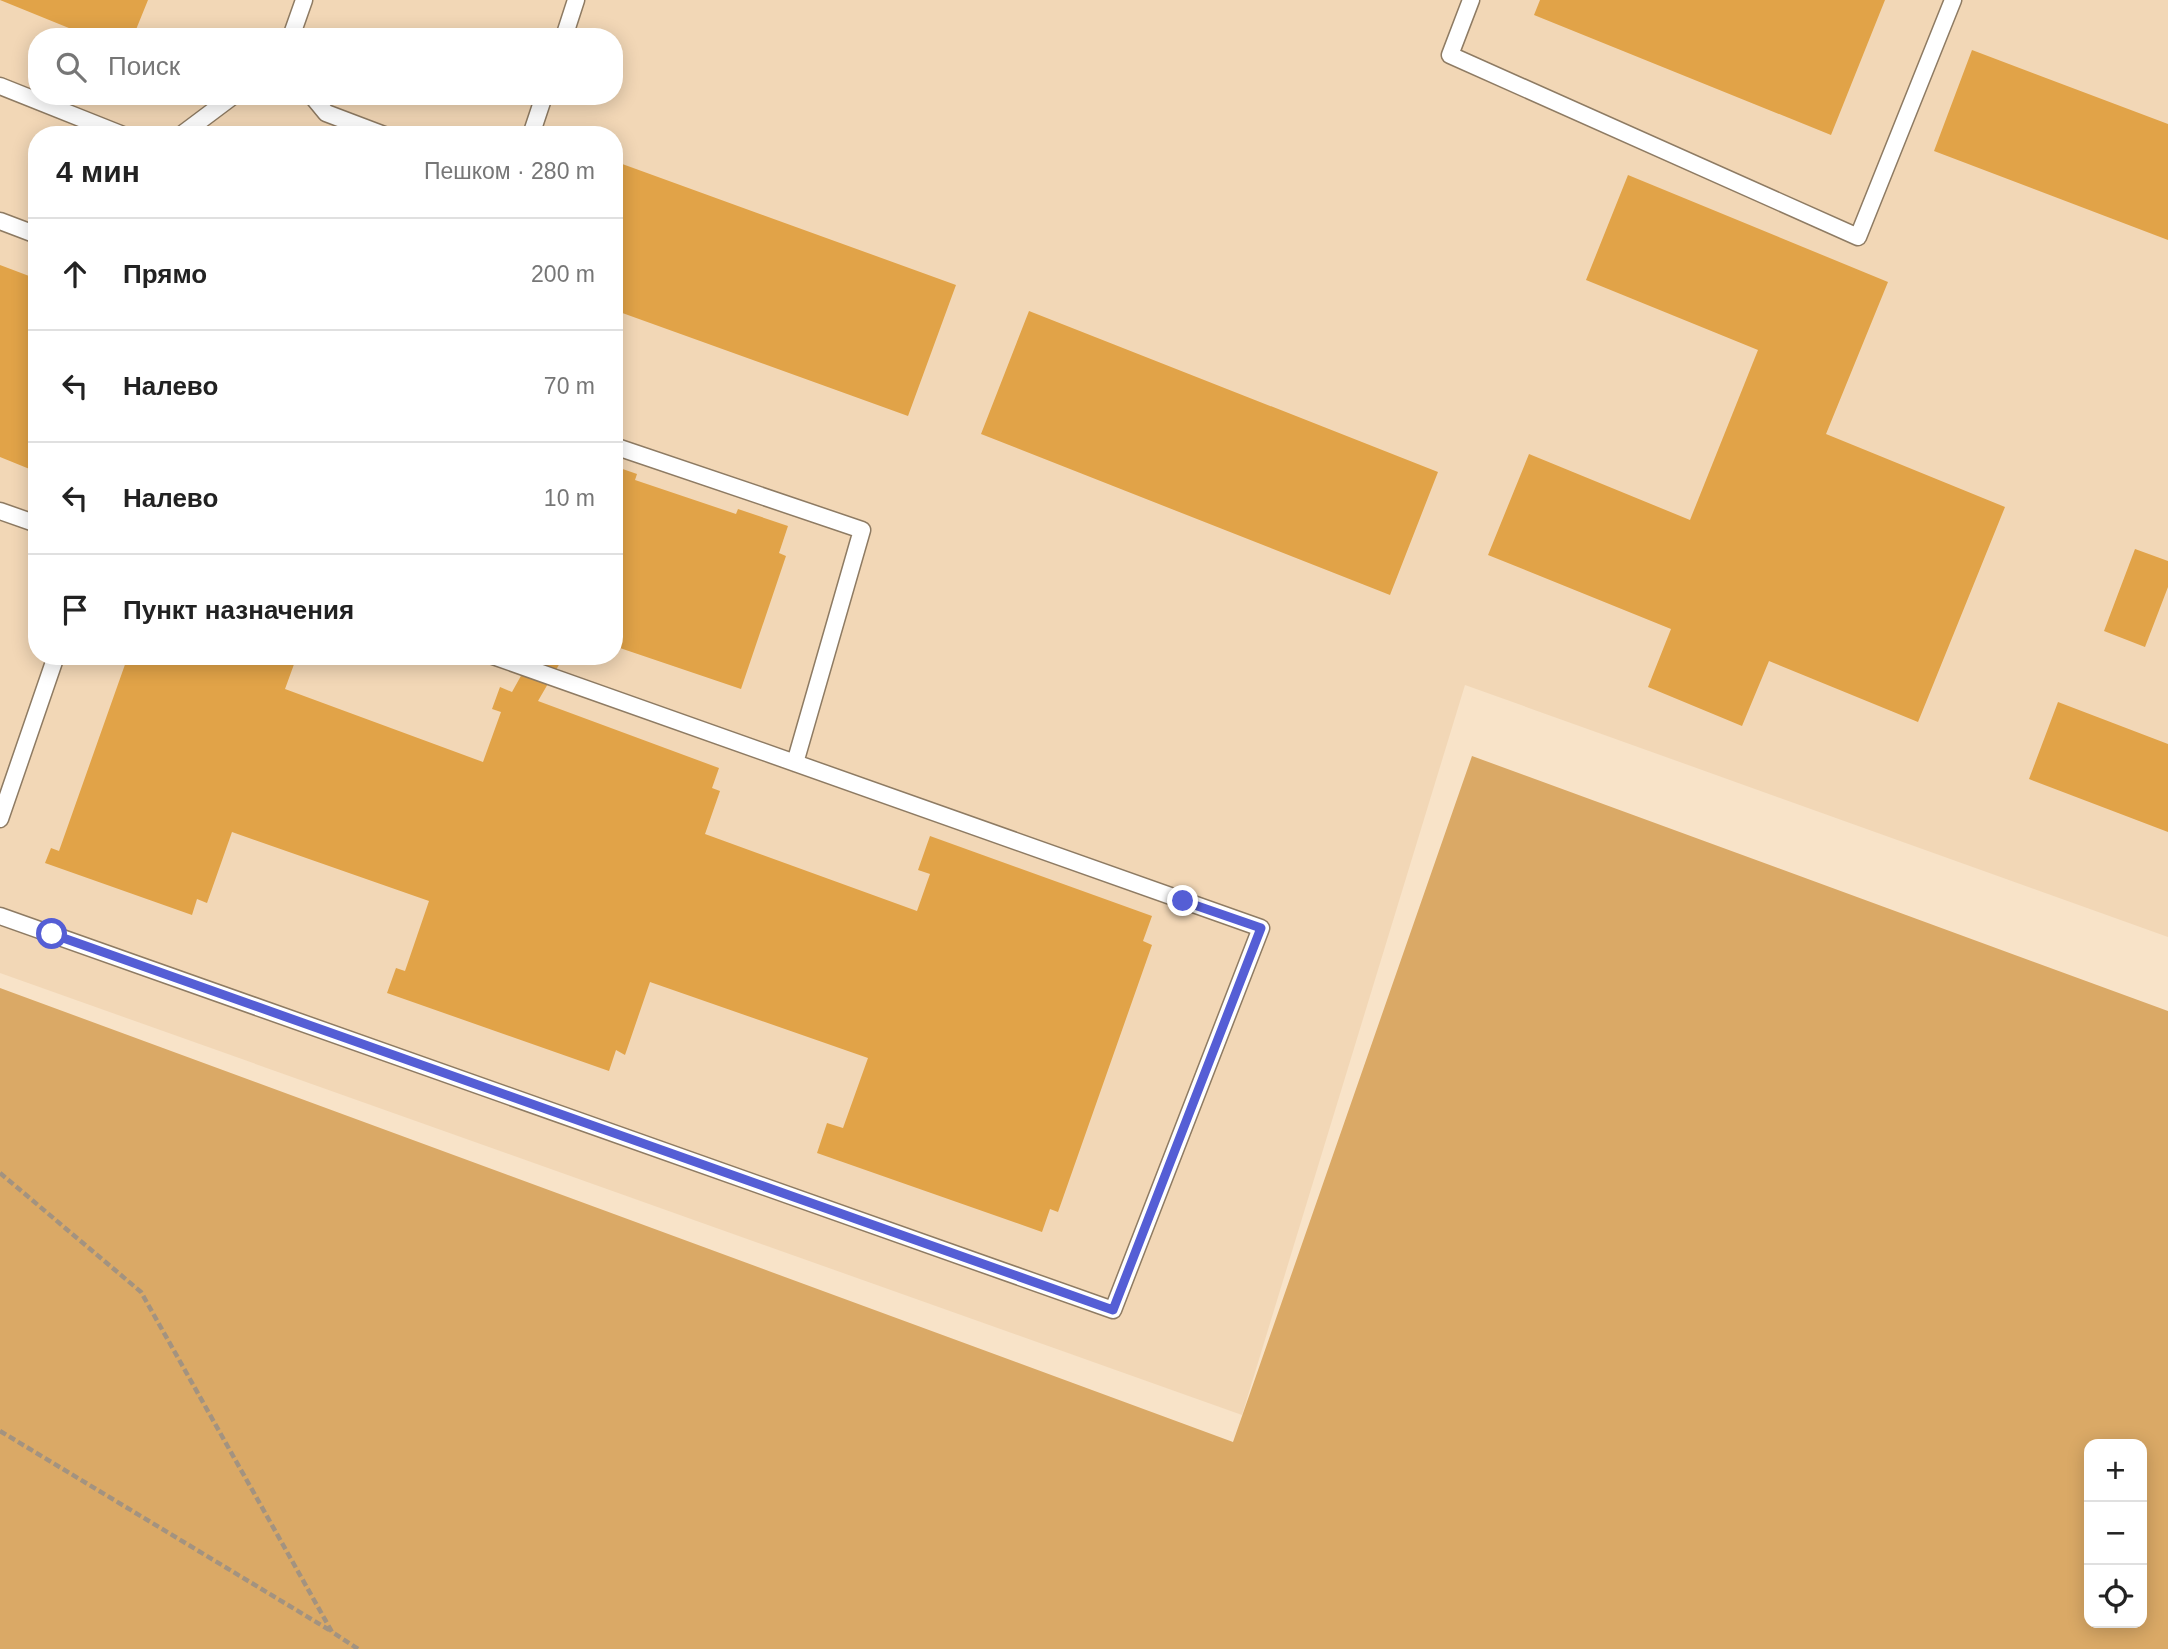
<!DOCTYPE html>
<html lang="ru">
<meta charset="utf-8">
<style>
body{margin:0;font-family:Helvetica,sans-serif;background:#f2f2f2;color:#222}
.controls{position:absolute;right:21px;bottom:21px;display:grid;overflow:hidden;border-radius:14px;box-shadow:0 4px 18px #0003}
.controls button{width:63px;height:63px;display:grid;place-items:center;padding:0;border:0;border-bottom:2px solid #e0e0e0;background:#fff;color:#222;font:35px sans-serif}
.stop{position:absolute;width:21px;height:21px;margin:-16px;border:5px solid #555ed5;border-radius:50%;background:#fff}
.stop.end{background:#555ed5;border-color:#fff;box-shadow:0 2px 7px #0008}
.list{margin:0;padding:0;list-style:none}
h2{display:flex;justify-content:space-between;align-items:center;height:91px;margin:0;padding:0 28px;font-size:30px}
h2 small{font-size:23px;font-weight:400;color:#767676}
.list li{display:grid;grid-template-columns:46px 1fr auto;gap:21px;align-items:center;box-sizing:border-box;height:112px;padding:0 28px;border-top:2px solid #e0e0e0}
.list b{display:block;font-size:26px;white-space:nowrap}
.list em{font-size:23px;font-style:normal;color:#767676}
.icon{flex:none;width:38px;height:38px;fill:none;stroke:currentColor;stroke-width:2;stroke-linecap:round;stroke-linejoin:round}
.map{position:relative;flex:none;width:2168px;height:1649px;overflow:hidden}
.search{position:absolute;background:#fff;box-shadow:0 4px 18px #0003;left:28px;top:28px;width:595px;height:77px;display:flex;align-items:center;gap:18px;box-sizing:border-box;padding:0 24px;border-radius:28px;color:#767676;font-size:26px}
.panel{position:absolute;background:#fff;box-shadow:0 4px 18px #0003;left:28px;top:126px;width:595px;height:539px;border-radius:28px}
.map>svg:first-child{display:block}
.built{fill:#f2d7b6;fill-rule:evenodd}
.green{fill:#daa966;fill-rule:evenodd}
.building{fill:#e1a348}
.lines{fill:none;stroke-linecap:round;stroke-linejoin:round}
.service-casing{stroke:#8e7b63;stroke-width:19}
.path{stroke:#a39380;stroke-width:4.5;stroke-dasharray:7 3.5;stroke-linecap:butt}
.service{stroke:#fff;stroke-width:16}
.route{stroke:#555ed5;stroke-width:9}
</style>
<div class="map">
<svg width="2168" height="1649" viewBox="0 0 2168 1649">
<rect width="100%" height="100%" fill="#f8e3c8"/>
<path class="built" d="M0 0H2168V937L1465 685 1242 1415 0 973ZM37 37H614V96H37ZM37 135H614V656H37Z"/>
<path class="green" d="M1472 756 2168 1011V1649H0V988L1233 1442ZM2089 1444H2142V1623H2089Z"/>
<path class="building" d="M0 0H148L133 37H91Z
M1540 0H1885L1831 135 1534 15Z
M1972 50 2168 124V240L1934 151Z
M614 161 956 285 908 416 614 310Z
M1628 175 1888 282 1826 434 2005 507 1918 722 1769 661 1742 726 1648 687 1671 629 1488 555 1529 454 1690 520 1758 350 1586 280Z
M0 265 37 279V472L0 457Z
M1029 311 1438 472 1390 595 981 434Z
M614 466 637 474 635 480 736 514 738 509 788 526 779 553 786 556 741 689 614 646Z
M2135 549 2168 561V587L2145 647 2104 631Z
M128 656H297L285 689 483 762 501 712 492 709 500 687 512 692 532 656H564L538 701 719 768 712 788 720 791 705 834 917 911 930 874 918 870 930 836 1152 916 1143 941 1152 945 1058 1212 1050 1209 1042 1232 817 1153 827 1123 843 1128 868 1058 650 982 625 1055 616 1050 609 1071 387 993 396 968 405 971 429 901 232 832 207 903 197 899 192 915 45 863 51 848 59 851Z
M2058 702 2168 744V832L2029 779Z"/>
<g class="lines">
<g class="service-casing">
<path id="service" d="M1471 0 1450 55 1858 237 1953 0
M291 37 304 0
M564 37 576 0
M0 86 123 135
M312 96 326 113 384 135
M181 135 233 96
M531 135 544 96
M0 221 37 235
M614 446 862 530 795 763
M0 511 37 524
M0 819 56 656
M0 916 1113 1310 1261 928 493 656"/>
</g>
<path class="path" d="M0 1173 141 1292 332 1632 358 1649
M0 1431 331 1631"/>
<use href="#service" class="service"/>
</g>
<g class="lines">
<path class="route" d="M52 934 1113 1310 1261 928 1183 901"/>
</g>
</svg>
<div class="controls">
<button>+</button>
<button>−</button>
<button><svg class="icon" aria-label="locate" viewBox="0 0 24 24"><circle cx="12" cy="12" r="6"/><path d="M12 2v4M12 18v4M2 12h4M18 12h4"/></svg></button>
</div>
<div class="stop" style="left:52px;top:934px"></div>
<div class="stop end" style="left:1183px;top:901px"></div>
<div class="search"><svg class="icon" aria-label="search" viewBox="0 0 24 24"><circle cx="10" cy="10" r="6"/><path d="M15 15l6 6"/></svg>Поиск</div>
<section class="panel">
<h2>4 мин<small>Пешком · 280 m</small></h2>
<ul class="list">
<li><svg class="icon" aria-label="ahead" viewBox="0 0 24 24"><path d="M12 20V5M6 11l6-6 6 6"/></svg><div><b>Прямо</b></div><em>200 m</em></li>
<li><svg class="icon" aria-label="left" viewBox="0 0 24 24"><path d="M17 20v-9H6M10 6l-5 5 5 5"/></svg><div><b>Налево</b></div><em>70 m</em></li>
<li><svg class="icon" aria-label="left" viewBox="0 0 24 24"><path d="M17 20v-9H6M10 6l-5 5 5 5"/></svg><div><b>Налево</b></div><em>10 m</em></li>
<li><svg class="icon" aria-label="arrive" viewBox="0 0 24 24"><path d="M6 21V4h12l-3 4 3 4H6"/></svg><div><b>Пункт назначения</b></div></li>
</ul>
</section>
</div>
